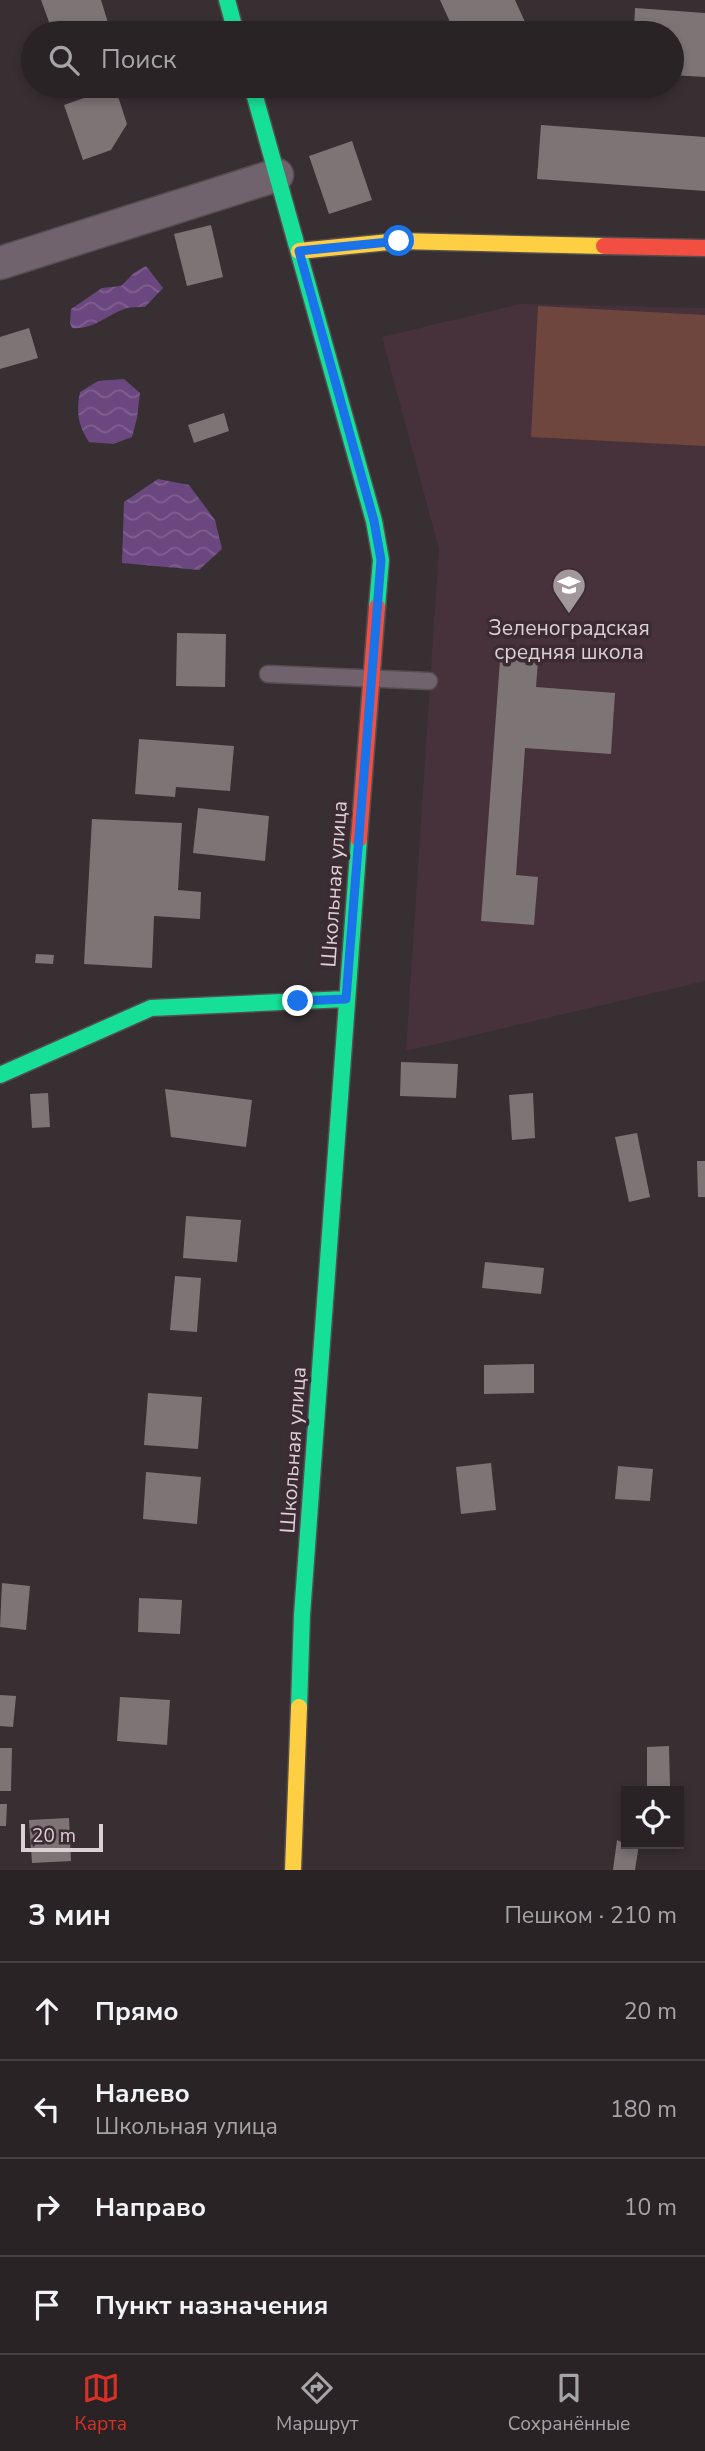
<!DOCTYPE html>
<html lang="ru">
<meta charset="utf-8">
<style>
body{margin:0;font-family:"Nunito Sans",sans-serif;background:#322b2e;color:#f1f3f6}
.controls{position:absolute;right:21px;bottom:21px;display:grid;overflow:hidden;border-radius:0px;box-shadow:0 4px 10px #0003}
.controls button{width:63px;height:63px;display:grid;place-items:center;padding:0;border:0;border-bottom:2px solid #464043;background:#2a2326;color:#f1f3f6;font:35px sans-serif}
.scale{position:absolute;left:21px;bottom:18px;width:82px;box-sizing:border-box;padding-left:7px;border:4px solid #dbd0d4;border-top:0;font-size:19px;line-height:24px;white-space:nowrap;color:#dbd0d4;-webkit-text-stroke:5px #3c2b32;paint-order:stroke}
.stop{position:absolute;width:21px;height:21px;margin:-16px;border:5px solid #1a73e8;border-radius:50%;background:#fff}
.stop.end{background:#1a73e8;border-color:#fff;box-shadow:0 2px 7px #0008}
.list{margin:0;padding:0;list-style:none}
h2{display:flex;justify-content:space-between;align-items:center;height:91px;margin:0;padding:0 28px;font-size:30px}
h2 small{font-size:23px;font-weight:400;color:#a5a4a7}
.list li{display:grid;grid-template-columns:46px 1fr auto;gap:21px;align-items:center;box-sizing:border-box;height:98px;padding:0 28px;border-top:2px solid #464043}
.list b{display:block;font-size:26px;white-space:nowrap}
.list p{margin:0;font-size:23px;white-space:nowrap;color:#a5a4a7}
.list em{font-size:23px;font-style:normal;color:#a5a4a7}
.icon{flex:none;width:38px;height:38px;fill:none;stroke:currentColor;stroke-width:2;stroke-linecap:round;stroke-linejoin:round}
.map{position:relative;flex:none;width:705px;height:1870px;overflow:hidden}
.search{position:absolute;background:#2a2326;box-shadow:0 4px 10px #0003;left:21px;right:21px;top:21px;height:77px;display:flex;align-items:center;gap:18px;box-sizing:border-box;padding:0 24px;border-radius:38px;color:#a5a4a7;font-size:26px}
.sheet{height:483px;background:#2a2326}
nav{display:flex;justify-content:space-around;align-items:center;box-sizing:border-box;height:98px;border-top:2px solid #464043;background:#2a2326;font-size:19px;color:#a5a4a7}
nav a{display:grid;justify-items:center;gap:4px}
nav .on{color:#d93025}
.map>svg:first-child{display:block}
.built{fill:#47323b}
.pitch{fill:#6f463d}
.water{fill:url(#water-waves)}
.building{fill:#7d7476}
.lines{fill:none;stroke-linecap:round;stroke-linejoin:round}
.lane-casing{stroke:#554d50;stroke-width:19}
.street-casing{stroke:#554d50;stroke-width:35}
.fast-casing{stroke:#554d50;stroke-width:19}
.slow-casing{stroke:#554d50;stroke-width:19}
.jam-casing{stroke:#554d50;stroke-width:19}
.lane{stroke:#70636e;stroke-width:16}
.street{stroke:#70636e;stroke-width:32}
.fast{stroke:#16e098;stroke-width:16}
.slow{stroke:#ffcf43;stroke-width:16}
.jam{stroke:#f24e42;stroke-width:16}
.route{stroke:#1a73e8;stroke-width:9}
.labels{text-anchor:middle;stroke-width:7;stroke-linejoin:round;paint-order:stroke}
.poi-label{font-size:21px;fill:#dbd0d4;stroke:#3c2b32}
.street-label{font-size:21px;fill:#dbd0d4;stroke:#3c2b32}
</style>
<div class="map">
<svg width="705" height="1870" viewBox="0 0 705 1870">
<defs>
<pattern id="water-waves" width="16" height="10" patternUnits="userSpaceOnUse" patternTransform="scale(1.75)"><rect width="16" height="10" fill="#6b477f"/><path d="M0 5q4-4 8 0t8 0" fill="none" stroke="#806090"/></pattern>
</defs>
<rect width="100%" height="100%" fill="#382f33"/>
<path class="built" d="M521 304 705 308V981L406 1051 439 549 382 337Z"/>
<path class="pitch" d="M538 306 705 315V446L531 437Z"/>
<path class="water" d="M146 266 163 288 145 307C139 307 132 307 127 308 108 314 94 330 72 328L70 323 71 309 102 288 121 286 134 273Z
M124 379 140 393 137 418 132 437 113 444 89 442C78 425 76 412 80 392L98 381Z
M158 479 189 485 215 520 222 549 199 570 122 563 124 502Z"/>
<path class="building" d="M41 0H101L109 26 88 33H53Z
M440 0H515L530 33H455Z
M635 8 705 13V77L672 75V33H634Z
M115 87 127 124 111 150 83 160 64 105Z
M541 125 705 137V191L537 179Z
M352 141 372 200 329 214 309 156Z
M211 225 223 277 187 286 174 234Z
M29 328 38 358 0 369V337Z
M224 413 229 431 194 443 188 425Z
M177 633 226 634 225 687 176 686Z
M501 646 539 648 536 687 615 693 611 754 525 748 516 875 538 877 534 925 481 921Z
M139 739 234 746 230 791 176 787 175 797 135 794Z
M198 808 269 816 265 861 193 853Z
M92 819 182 823 178 890 201 892 200 919 154 916 152 968 84 964Z
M36 954 54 955 53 964 35 963Z
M401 1062 458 1064 456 1098 400 1096Z
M165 1089 252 1100 246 1147 171 1137Z
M48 1093 50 1127 32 1128 30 1094Z
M533 1093 535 1138 512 1140 509 1095Z
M637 1133 650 1197 629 1202 615 1137Z
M697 1161H705V1197H698Z
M186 1216 241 1220 237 1262 183 1258Z
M485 1262 544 1268 541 1294 482 1288Z
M175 1276 201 1278 197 1332 170 1330Z
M534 1364V1393L484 1394V1365Z
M148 1393 202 1397 198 1449 144 1445Z
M491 1463 496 1510 461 1514 456 1467Z
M618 1466 653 1469 650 1501 615 1499Z
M146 1472 201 1477 197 1524 143 1519Z
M2 1583 30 1586 26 1630 0 1627Z
M139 1598 182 1600 180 1634 138 1632Z
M0 1695 16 1696 13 1727 0 1726Z
M120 1697 170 1700 167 1745 117 1741Z
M669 1746 670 1787H647V1747Z
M0 1748H12L11 1791H0Z
M0 1804H7L6 1826H0Z
M69 1818 71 1861 32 1863 29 1820Z
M617 1840 626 1844H639L635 1870H613Z"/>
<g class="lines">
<g class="lane-casing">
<path id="lane" d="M268 674 429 681"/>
</g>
<g class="street-casing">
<path id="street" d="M0 263 277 175"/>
</g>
<g class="fast-casing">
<path id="fast" d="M227 0 236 33
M252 86 374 521 381 560 377 607
M0 1075 151 1008 346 999
M299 1707 302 1615 359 839"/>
</g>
<g class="slow-casing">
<path id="slow" d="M299 251 399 241 604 246
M293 1870 299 1707"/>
</g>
<g class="jam-casing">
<path id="jam" d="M604 246 705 248
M359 839 377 607"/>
</g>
<use href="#lane" class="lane"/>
<use href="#street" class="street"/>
<use href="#fast" class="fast"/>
<use href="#slow" class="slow"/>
<use href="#jam" class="jam"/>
</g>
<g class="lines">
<path class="route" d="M298 1001 346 999 381 560 374 521 299 251 399 241"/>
</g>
<defs>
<g id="school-pin" transform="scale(1.75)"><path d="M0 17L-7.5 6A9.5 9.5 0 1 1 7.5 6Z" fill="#a2989c" stroke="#3c2b32"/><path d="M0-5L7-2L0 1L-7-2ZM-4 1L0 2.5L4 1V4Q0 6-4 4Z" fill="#fff"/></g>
</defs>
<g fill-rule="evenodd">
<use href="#school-pin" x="569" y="585"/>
</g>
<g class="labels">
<g class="poi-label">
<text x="569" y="635">Зеленоградская<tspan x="569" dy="24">средняя школа</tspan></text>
</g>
<g class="street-label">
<text transform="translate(334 884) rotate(-86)" y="7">Школьная улица</text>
<text transform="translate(293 1450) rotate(-86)" y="7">Школьная улица</text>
</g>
</g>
</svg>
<div class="controls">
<button><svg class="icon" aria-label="locate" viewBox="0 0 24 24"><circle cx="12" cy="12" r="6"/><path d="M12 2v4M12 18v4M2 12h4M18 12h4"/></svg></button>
</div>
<div class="scale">20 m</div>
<div class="stop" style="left:399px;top:241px"></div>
<div class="stop end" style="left:298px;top:1001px"></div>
<div class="search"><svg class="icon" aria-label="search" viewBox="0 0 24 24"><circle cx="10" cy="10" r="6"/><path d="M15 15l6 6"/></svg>Поиск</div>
</div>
<section class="sheet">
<h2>3 мин<small>Пешком · 210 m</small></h2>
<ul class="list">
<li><svg class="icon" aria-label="ahead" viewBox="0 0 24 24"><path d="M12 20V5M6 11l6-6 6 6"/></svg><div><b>Прямо</b></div><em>20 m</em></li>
<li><svg class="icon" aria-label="left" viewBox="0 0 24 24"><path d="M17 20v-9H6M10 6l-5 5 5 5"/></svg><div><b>Налево</b><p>Школьная улица</p></div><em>180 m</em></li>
<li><svg class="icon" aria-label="right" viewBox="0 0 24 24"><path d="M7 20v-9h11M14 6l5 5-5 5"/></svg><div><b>Направо</b></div><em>10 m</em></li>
<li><svg class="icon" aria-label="arrive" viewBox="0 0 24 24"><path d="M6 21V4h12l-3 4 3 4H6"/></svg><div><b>Пункт назначения</b></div></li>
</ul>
</section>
<nav>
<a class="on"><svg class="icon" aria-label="map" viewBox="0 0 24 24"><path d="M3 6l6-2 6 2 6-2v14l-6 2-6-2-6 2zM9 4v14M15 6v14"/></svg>Карта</a>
<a><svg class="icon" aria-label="directions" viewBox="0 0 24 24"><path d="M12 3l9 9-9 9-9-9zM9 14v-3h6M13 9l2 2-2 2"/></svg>Маршрут</a>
<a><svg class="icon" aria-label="saved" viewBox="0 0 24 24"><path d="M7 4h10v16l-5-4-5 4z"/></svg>Сохранённые</a>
</nav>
